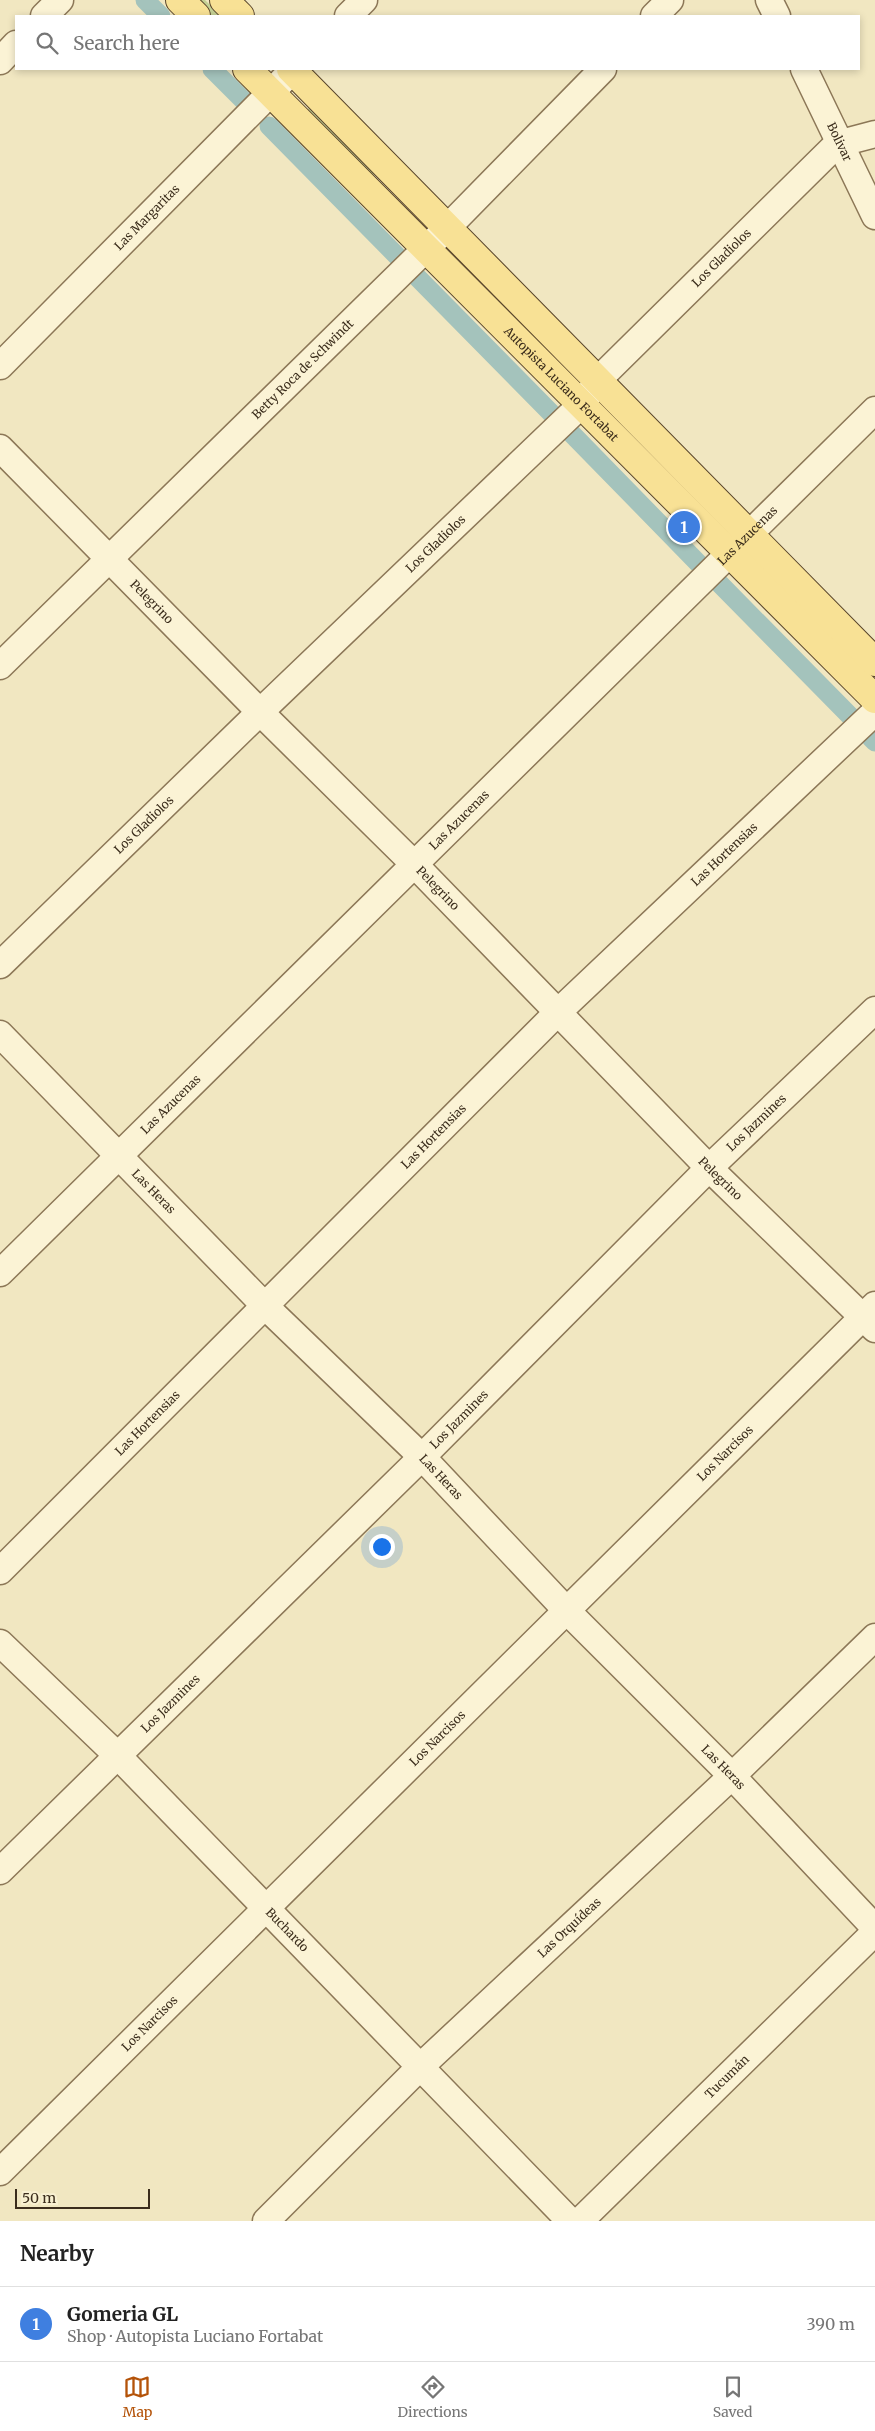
<!DOCTYPE html>
<meta charset="utf-8">
<style>
body{margin:0;font-family:Merriweather,serif;background:#f2f2f2;color:#222}
.scale{position:absolute;left:15px;bottom:12px;width:135px;box-sizing:border-box;padding-left:5px;border:2px solid #3b2d1c;border-top:0;font-size:14px;line-height:18px;white-space:nowrap;color:#3b2d1c;-webkit-text-stroke:4px #f8f0d1;paint-order:stroke}
.you{position:absolute;left:381px;top:1546px;width:18px;height:18px;margin:-12px;border:4px solid #fff;border-radius:50%;background:#1a73e8;box-shadow:0 0 0 8px #1a73e833}
.badge{display:grid;place-items:center;width:32px;height:32px;border-radius:50%;background:#b45309;color:#fff;font-size:16px;font-weight:700}
.pin{position:absolute;translate:-50% -50%;border:2px solid #fff;box-shadow:0 1px 5px #0006}
.list{margin:0;padding:0;list-style:none}
h2{display:flex;justify-content:space-between;align-items:center;height:65px;margin:0;padding:0 20px;font-size:21px}
h2 small{font-size:16px;font-weight:400;color:#767676}
.list li{display:grid;grid-template-columns:32px 1fr auto;gap:15px;align-items:center;box-sizing:border-box;height:75px;padding:0 20px;border-top:1px solid #e0e0e0}
.list b{display:block;font-size:19px;white-space:nowrap}
.list p{margin:0;font-size:16px;white-space:nowrap;color:#767676}
.list em{font-size:16px;font-style:normal;color:#767676}
.icon{flex:none;width:28px;height:28px;fill:none;stroke:currentColor;stroke-width:2;stroke-linecap:round;stroke-linejoin:round}
.map{position:relative;flex:none;width:875px;height:2221px;overflow:hidden}
.search{position:absolute;background:#fff;box-shadow:0 2px 8px #0003;left:15px;right:15px;top:15px;height:55px;display:flex;align-items:center;gap:12px;box-sizing:border-box;padding:0 18px;border-radius:0px;color:#767676;font-size:19px}
.sheet{height:140px;background:#fff}
nav{display:flex;justify-content:space-around;align-items:center;box-sizing:border-box;height:70px;border-top:1px solid #e0e0e0;background:#fff;font-size:14px;color:#767676}
nav a{display:grid;justify-items:center;gap:2px}
nav .on{color:#b45309}
.map>svg:first-child{display:block}
.green{fill:#c4d094}
.lines{fill:none;stroke-linecap:round;stroke-linejoin:round}
.canal{stroke:#a4c3bc;stroke-width:19}
.minor-casing{stroke:#8c7757;stroke-width:29}
.major-casing{stroke:#59452b;stroke-width:30}
.minor{stroke:#fbf3d5;stroke-width:26}
.major{stroke:#f8e195;stroke-width:28}
.labels{text-anchor:middle;stroke-width:4;stroke-linejoin:round;paint-order:stroke}
.street-label{font-size:12px;fill:#3b2d1c;stroke:#f8f0d1}
</style>
<div class="map">
<svg width="875" height="2221" viewBox="0 0 875 2221">
<rect width="100%" height="100%" fill="#f1e7c1"/>
<path class="green" d="M195 0H205L221 16H211Z
M310 107 421 218 420 220 376 176 361 167 305 112Z
M501 306 516 315 572 370 567 375Z"/>
<g class="lines">
<path class="canal" d="M145 0 161 16
M212 69 248 105
M269 126 397 256
M418 278 551 413
M572 434 698 563
M720 584 850 716
M871 738 875 742"/>
<g class="minor-casing">
<g id="minor">
<path d="M769 0 777 16"/>
<path d="M44 16 60 0"/>
<path d="M348 16 364 0"/>
<path d="M654 16 670 0"/>
<path d="M0 61 16 44"/>
<path id="s1" d="M804 69 875 216"/>
<path id="s2" d="M0 366 294 69"/>
<path id="s3" d="M0 448 260 712 415 865 709 1168 875 1329"/>
<path id="s4" d="M0 666 447 228 603 69"/>
<path id="s5" d="M0 965 260 712 582 404 598 380 831 150 841 143 875 134"/>
<path id="s6" d="M0 1034 265 1306 422 1457 567 1611 732 1776 875 1928"/>
<path id="s7" d="M0 1273 875 410"/>
<path id="s8" d="M0 1571 557 1013 875 712"/>
<path id="s9" d="M0 1643 118 1756 570 2221"/>
<path id="s10" d="M0 1871 422 1457 709 1168 875 1010"/>
<path id="s11" d="M0 2172 875 1305"/>
<path id="s12" d="M266 2221 420 2067 732 1776 875 1637"/>
<path id="s13" d="M580 2221 875 1932"/>
</g>
</g>
<g class="major-casing">
<g id="major">
<path d="M180 0 196 16"/>
<path d="M224 0 240 16"/>
<path id="s14" d="M247 69 875 699"/>
<path d="M291 69 875 662"/>
</g>
</g>
<use href="#minor" class="minor"/>
<use href="#major" class="major"/>
</g>
<g class="labels">
<g class="street-label">
<text dy="4" stroke="none"><textPath href="#s1" startOffset="81">Bolivar</textPath></text>
<text dy="4" stroke="none"><textPath href="#s2" startOffset="209">Las Margaritas</textPath></text>
<text dy="4" stroke="none"><textPath href="#s5" startOffset="1011">Los Gladiolos</textPath></text>
<text dy="4" stroke="none"><textPath href="#s4" startOffset="424">Betty Roca de Schwindt</textPath></text>
<text dy="4" stroke="none"><textPath href="#s14" startOffset="445">Autopista Luciano Fortabat</textPath></text>
<text dy="4" stroke="none"><textPath href="#s7" startOffset="1050">Las Azucenas</textPath></text>
<text dy="4" stroke="none"><textPath href="#s5" startOffset="606">Los Gladiolos</textPath></text>
<text dy="4" stroke="none"><textPath href="#s3" startOffset="216">Pelegrino</textPath></text>
<text dy="4" stroke="none"><textPath href="#s7" startOffset="645">Las Azucenas</textPath></text>
<text dy="4" stroke="none"><textPath href="#s5" startOffset="201">Los Gladiolos</textPath></text>
<text dy="4" stroke="none"><textPath href="#s8" startOffset="1019">Las Hortensias</textPath></text>
<text dy="4" stroke="none"><textPath href="#s3" startOffset="621">Pelegrino</textPath></text>
<text dy="4" stroke="none"><textPath href="#s7" startOffset="240">Las Azucenas</textPath></text>
<text dy="4" stroke="none"><textPath href="#s10" startOffset="1064">Los Jazmines</textPath></text>
<text dy="4" stroke="none"><textPath href="#s8" startOffset="614">Las Hortensias</textPath></text>
<text dy="4" stroke="none"><textPath href="#s3" startOffset="1026">Pelegrino</textPath></text>
<text dy="4" stroke="none"><textPath href="#s6" startOffset="220">Las Heras</textPath></text>
<text dy="4" stroke="none"><textPath href="#s10" startOffset="644">Los Jazmines</textPath></text>
<text dy="4" stroke="none"><textPath href="#s8" startOffset="209">Las Hortensias</textPath></text>
<text dy="4" stroke="none"><textPath href="#s11" startOffset="1021">Los Narcisos</textPath></text>
<text dy="4" stroke="none"><textPath href="#s6" startOffset="625">Las Heras</textPath></text>
<text dy="4" stroke="none"><textPath href="#s10" startOffset="239">Los Jazmines</textPath></text>
<text dy="4" stroke="none"><textPath href="#s11" startOffset="616">Los Narcisos</textPath></text>
<text dy="4" stroke="none"><textPath href="#s6" startOffset="1030">Las Heras</textPath></text>
<text dy="4" stroke="none"><textPath href="#s12" startOffset="422">Las Orquídeas</textPath></text>
<text dy="4" stroke="none"><textPath href="#s9" startOffset="406">Buchardo</textPath></text>
<text dy="4" stroke="none"><textPath href="#s11" startOffset="211">Los Narcisos</textPath></text>
<text dy="4" stroke="none"><textPath href="#s13" startOffset="206">Tucumán</textPath></text>
</g>
</g>
</svg>
<div class="scale">50 m</div>
<div class="you"></div>
<div class="pin badge" style="left:684px;top:527px;background:#3f7fe0">1</div>
<div class="search"><svg class="icon" aria-label="search" viewBox="0 0 24 24"><circle cx="10" cy="10" r="6"/><path d="M15 15l6 6"/></svg>Search here</div>
</div>
<section class="sheet">
<h2>Nearby<small></small></h2>
<ul class="list">
<li><span class="badge" style="background:#3f7fe0">1</span><div><b>Gomeria GL</b><p>Shop · Autopista Luciano Fortabat</p></div><em>390 m</em></li>
</ul>
</section>
<nav>
<a class="on"><svg class="icon" aria-label="map" viewBox="0 0 24 24"><path d="M3 6l6-2 6 2 6-2v14l-6 2-6-2-6 2zM9 4v14M15 6v14"/></svg>Map</a>
<a><svg class="icon" aria-label="directions" viewBox="0 0 24 24"><path d="M12 3l9 9-9 9-9-9zM9 14v-3h6M13 9l2 2-2 2"/></svg>Directions</a>
<a><svg class="icon" aria-label="saved" viewBox="0 0 24 24"><path d="M7 4h10v16l-5-4-5 4z"/></svg>Saved</a>
</nav>
